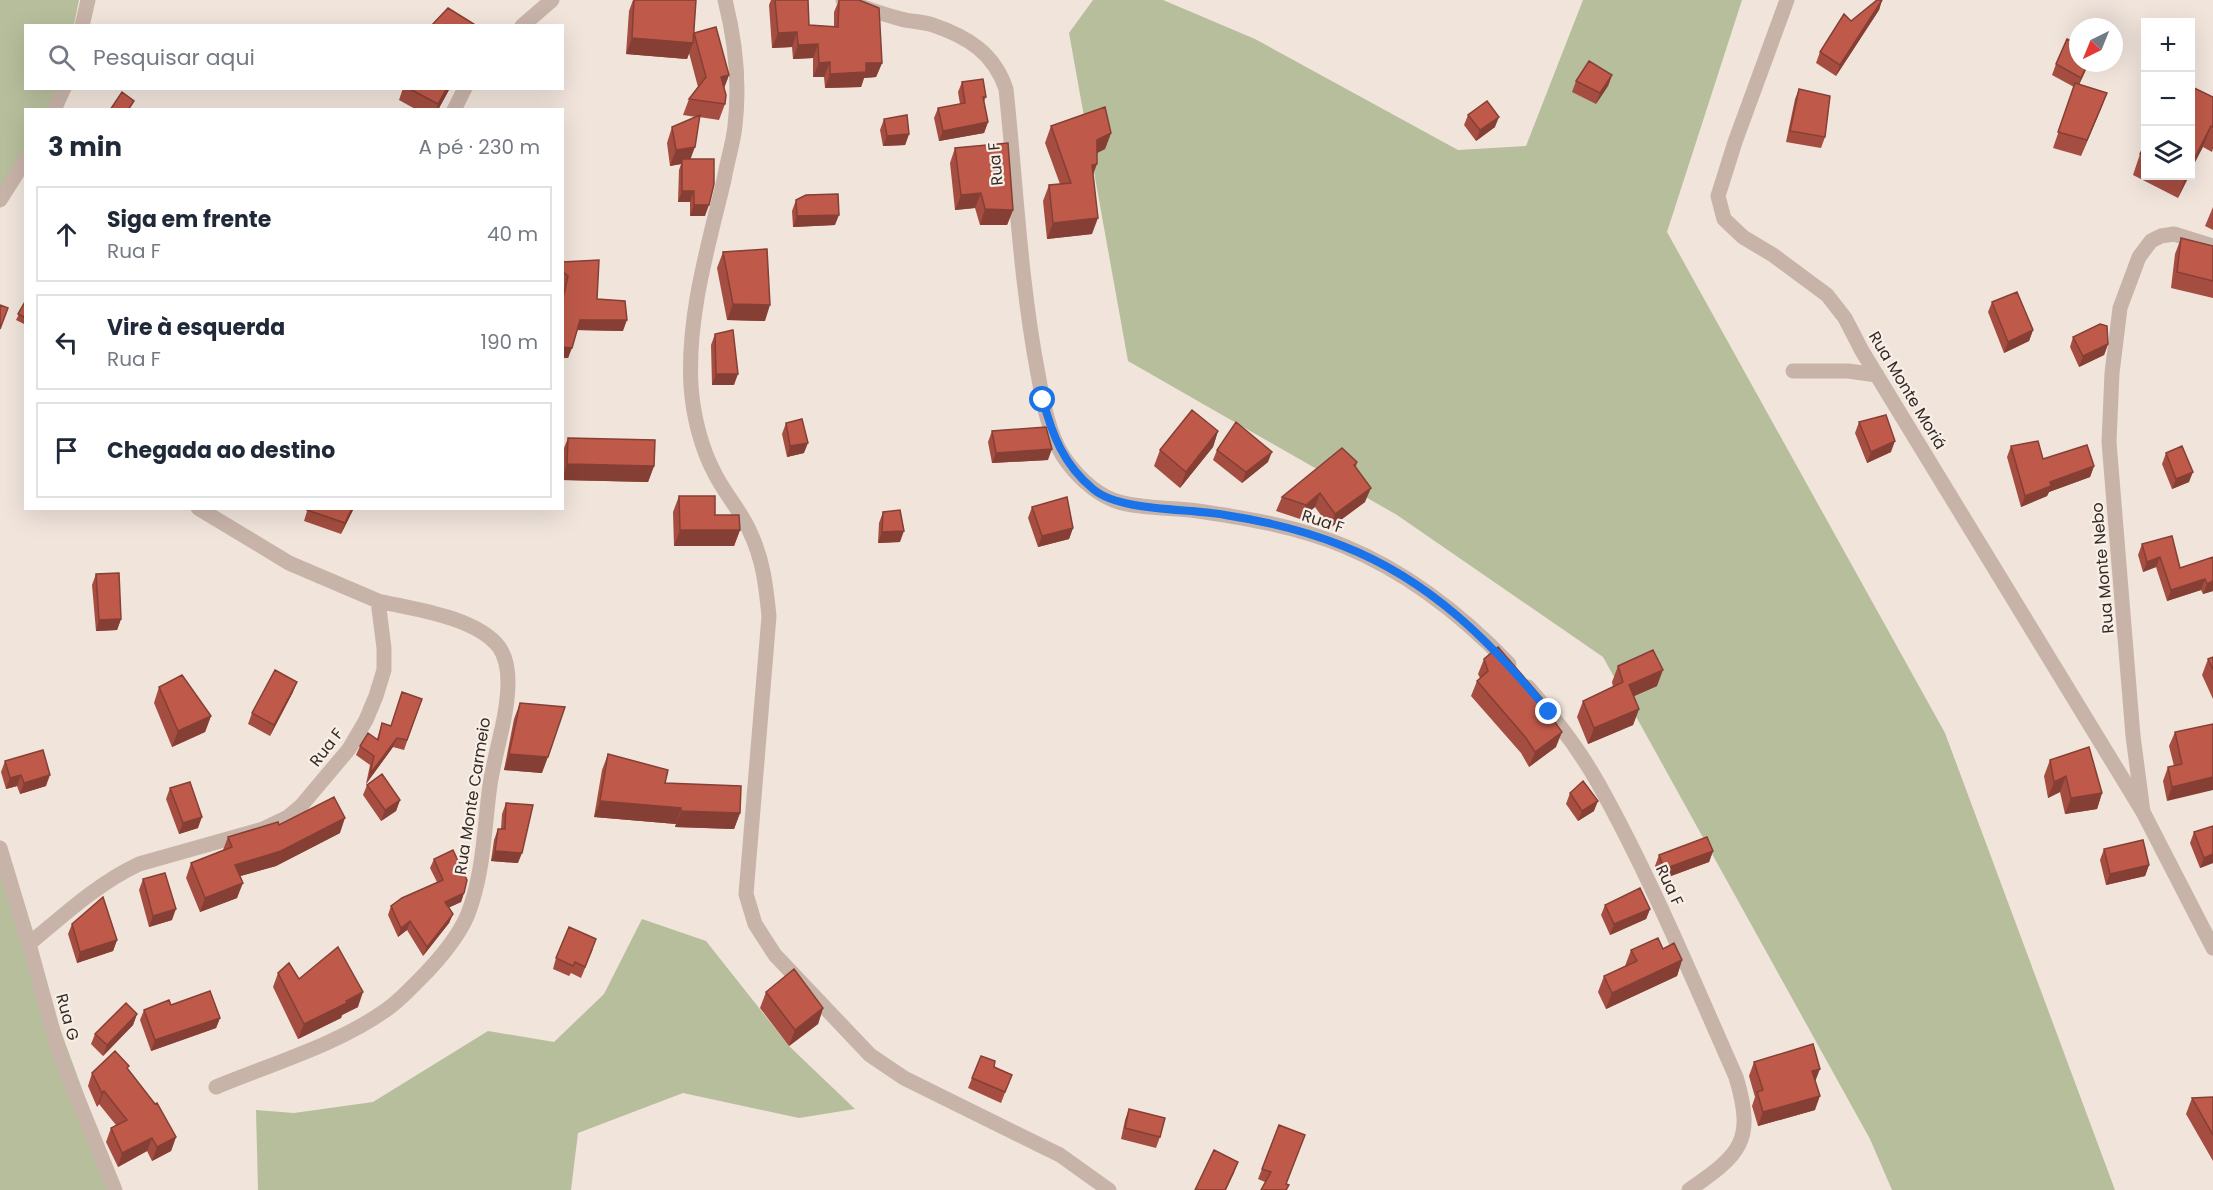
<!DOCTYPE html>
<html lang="pt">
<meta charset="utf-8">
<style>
body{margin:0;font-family:Poppins,sans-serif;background:#f2f2f3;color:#1f2937}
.controls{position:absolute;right:18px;top:18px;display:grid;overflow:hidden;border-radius:0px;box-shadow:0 6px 24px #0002}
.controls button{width:54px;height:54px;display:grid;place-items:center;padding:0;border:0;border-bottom:2px solid #e0e1e3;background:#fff;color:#1f2937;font:30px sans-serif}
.compass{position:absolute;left:2069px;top:18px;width:54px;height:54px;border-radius:50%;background:#fff;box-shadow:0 6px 24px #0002;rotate:223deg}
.stop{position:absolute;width:18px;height:18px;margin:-14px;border:4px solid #1a73e8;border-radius:50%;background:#fff}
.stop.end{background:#1a73e8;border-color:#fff;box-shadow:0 2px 6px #0008}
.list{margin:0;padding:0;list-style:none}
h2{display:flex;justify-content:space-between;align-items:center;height:78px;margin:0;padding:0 24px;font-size:26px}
h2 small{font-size:20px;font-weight:400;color:#747a83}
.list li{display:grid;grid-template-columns:39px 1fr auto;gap:18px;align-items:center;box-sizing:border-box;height:96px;margin:0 12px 12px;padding:0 12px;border:2px solid #e0e1e3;border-radius:0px}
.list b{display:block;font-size:22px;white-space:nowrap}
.list p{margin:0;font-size:20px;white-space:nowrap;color:#747a83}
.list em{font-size:20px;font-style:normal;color:#747a83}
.icon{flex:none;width:33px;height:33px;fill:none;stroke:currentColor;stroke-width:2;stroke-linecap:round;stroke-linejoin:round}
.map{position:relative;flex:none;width:2213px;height:1190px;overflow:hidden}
.search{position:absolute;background:#fff;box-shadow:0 6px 24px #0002;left:24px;top:24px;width:540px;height:66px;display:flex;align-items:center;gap:15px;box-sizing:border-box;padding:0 21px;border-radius:0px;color:#747a83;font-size:22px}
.panel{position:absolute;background:#fff;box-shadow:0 6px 24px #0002;left:24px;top:108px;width:540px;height:402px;border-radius:0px}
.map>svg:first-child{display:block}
.green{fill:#b6be9c}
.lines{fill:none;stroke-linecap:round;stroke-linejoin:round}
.minor{stroke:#c8b3a8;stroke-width:15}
.wall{fill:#a44d40}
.shaded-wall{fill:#863f34}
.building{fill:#bf5a4a;stroke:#863f34;stroke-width:1.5}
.route{stroke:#1a73e8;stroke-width:8}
.labels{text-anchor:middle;stroke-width:4.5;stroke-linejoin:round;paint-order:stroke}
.street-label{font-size:16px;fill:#352a28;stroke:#f8efe7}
</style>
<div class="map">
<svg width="2213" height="1190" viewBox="0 0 2213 1190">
<rect width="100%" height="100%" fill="#f0e4db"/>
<path class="green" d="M0 0H79L74 25 26 26V88L63 89 54 109 26 110 25 157 0 200Z
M1093 0H1163L1255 39 1458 150 1526 146 1583 0H1742L1667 232 1945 733 2115 1190H1892L1870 1139 1603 657 1397 515 1128 361 1069 33Z
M0 839 29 944 119 1190H0Z
M642 919 706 941 789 1046 855 1109 799 1118 683 1093 578 1133 571 1190H258L256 1110 294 1113 373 1102 488 1031 554 1042 604 994Z"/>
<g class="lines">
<path class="minor" d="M725 0C736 43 740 82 735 126 733 144 727 162 724 180 708 247 687 316 691 386 693 415 701 448 715 474 725 494 741 511 750 532 763 559 766 586 769 616L746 894 755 924 775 955 870 1055 904 1078 1060 1155 1109 1190
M843 0C862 7 881 14 901 19 911 22 922 21 933 25 968 37 994 53 1006 89 1016 184 1020 280 1038 374 1043 401 1048 432 1063 456 1075 474 1093 492 1113 500 1132 508 1169 508 1190 510 1241 517 1296 526 1344 546 1407 572 1462 615 1509 664
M1787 0 1735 142 1718 196 1724 219 1743 237 1773 255 1827 295 1845 318 1862 351 2143 812
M82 26 88 0
M522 26 552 0
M54 110 64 88
M454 110 465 88
M0 200 26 159
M2213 246 2174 234 2161 236 2151 241 2139 257 2120 308 2112 373 2109 442 2133 736 2143 812 2213 948
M1793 371H1848L1877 375
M1528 687C1554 717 1579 749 1598 783 1651 878 1692 978 1736 1077 1755 1141 1741 1154 1689 1190
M0 848 29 944 59 1053 115 1190
M29 944C65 914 97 884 139 864L263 829 288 817 301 806 349 749 366 720 376 696 384 670V648L378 601 289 563 198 508
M216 1087C271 1064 337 1045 386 1010 398 1002 409 990 419 980 437 962 458 938 468 914 484 872 484 828 490 785 495 751 508 716 508 682 508 669 506 657 499 647 476 617 413 609 378 601"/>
</g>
<path class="wall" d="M633 0H696L694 33 729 75 724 88 725 104 719 120 699 117 690 159 705 216H690V202H678L679 170 681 164 670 166 667 143 672 127 696 117 683 115 689 99 698 87 689 53 687 59 626 54 629 11Z
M771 0H808L809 25 834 27V12L839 0H859L882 63 876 77 864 78 861 87 825 88 824 77H813V58L793 59 792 47 772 48 769 5Z
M1882 0 1879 10 1836 76 1816 63 1820 52 1851 21Z
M2089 63 2079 85 2107 93 2081 156 2053 148 2074 87 2052 75 2056 64Z
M1612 75 1608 86 1596 104 1572 92 1576 81Z
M962 82 986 97 984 101 988 122 984 133 939 141 934 118 938 108 960 104 958 92Z
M403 88H450L438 110H417L399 100Z
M1799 89 1825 137 1821 148 1786 142 1795 99Z
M2213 97V149L2212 152 2203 147Z
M1468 115 1495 127 1476 141 1464 125Z
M884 119 909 134 905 145 883 146 880 130Z
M1051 126 1111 133 1105 149 1097 153 1093 175 1092 234 1047 239 1043 201 1049 185 1060 184 1045 143Z
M2145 144V176H2189L2178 198 2133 175 2140 154Z
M955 148 1013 210 1007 225H980L975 208 955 210 950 163Z
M796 200 835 225 793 227 792 211Z
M2213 207V230L2205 226Z
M2181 238 2213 246V298L2171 288 2175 254Z
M723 252 765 321 727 320 717 268Z
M562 262 597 299 623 331 577 330 568 358H562V293L564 287 562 286Z
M26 300V325L16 320Z
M1992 302 2033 330 2029 341 2004 353 1988 312Z
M715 334 734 385H712L711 345Z
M2073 337 2108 344 2104 355 2079 367 2070 347Z
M1859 422 1891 452 1867 463 1855 433Z
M786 423 804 453 787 457 782 434Z
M992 431 1048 460 992 463 988 442Z
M1218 431 1213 447 1180 488 1154 466 1160 450Z
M568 438 654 466 648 482 562 480V453Z
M2011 446 2043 459 2094 466 2090 477 2049 492 2047 496 2021 507 2007 457Z
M1217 450 1268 462 1242 483 1213 460Z
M2166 453 2189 482 2172 489 2162 464Z
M1357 462 1356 467 1365 502 1330 528 1315 507 1300 519 1276 511 1282 497Z
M679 496 740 530 734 546H674L673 512Z
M1032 507 1073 528 1069 539 1038 547 1028 518Z
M308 508H354L341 534 304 521Z
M883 512 900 542 878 543 879 523Z
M2142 544 2180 568 2213 557V591L2203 594 2201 590 2167 601 2156 567 2143 572 2138 555Z
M96 574 121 619 117 630 96 631 92 585Z
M2213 657V699L2202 675 2208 659Z
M1484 659 1540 702 1556 747 1529 767 1521 753 1471 696 1477 681 1480 678 1478 674Z
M1618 666 1657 686 1634 696 1639 709 1633 725 1588 744 1577 717 1583 701 1613 687 1612 682Z
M159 687 211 716 205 732 172 747 154 703Z
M293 692 270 736 248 724 252 713Z
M422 699 404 750 393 747 366 784 370 765 356 755 360 746 377 739 382 723 391 726Z
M520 703 542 773 504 770 514 719Z
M2213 724 2167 801 2163 781 2168 767 2174 766 2169 746 2175 732Z
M608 754 665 783 740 813 734 829 675 827 676 824 594 817 602 770Z
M2050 760 2102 793 2097 809 2065 814 2060 792 2048 798 2044 776Z
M5 761 46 786 20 794 17 786 6 789 1 772Z
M367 785 400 800 396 811 381 821 363 795Z
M170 788 198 828 179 834 166 799Z
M1570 793 1594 811 1578 821 1566 804Z
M506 803 518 863 491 861 494 840 498 829H501L502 814Z
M279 825 340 833 276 866 240 876 237 898 200 912 186 878 191 863 223 850 228 837Z
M2194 832 2213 863 2200 868 2190 843Z
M2104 849 2149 865 2145 876 2106 885 2100 860Z
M1713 851 1709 862 1660 880 1655 866 1659 855Z
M434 859 464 893 461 902 448 908 453 914 449 923 423 956 407 930 398 937 388 915 391 906 437 882 430 868Z
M143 879 172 920 149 927 139 890Z
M1605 905 1650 909 1646 919 1610 935 1601 915Z
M72 924 117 940 113 951 77 963 68 934Z
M593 949 581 978 571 973 569 976 553 969 556 958Z
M1663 949 1682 960 1677 976 1606 1009 1598 992 1604 976 1625 966 1631 950Z
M278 973 299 979 358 1007 342 1015 341 1018 298 1039 273 987Z
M766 992 823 1008 818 1024 789 1046 760 1008Z
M171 1005 220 1018 216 1028 151 1051 140 1020 144 1010Z
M137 1014 133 1025 103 1056 91 1044 95 1034Z
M1754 1062 1815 1082V1110L1758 1126 1752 1106 1755 1097 1749 1076Z
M994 1067 1012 1075 1001 1103 968 1088 972 1078Z
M128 1069 176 1137 171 1151 152 1161 147 1151 118 1167 106 1142 111 1128 116 1125 99 1104 97 1107 88 1086 92 1073Z
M2213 1097V1161L2186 1114 2192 1098Z
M1129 1109 1160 1137 1156 1148 1121 1139 1125 1120Z
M1279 1125 1287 1184 1265 1182 1258 1179Z"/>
<path class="shaded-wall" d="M1882 0 1879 10 1836 76 1840 65Z
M797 32 792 47 772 48 778 33Z
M632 38 693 43 687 59 626 54Z
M818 44 813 58 793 59 798 45Z
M830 62 824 77H813L819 63Z
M866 63H882L876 77 864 78 861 87 825 88 830 74Z
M2088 63H2089L2077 89 2081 78Z
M729 75 723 91 721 77Z
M1612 75 1608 86 1596 104 1600 93Z
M447 88H450L438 110H436L438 104Z
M2107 93 2101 109 2081 156 2087 140Z
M1499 117 1495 127 1476 141 1480 130Z
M988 122 984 133 939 141 943 131Z
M2211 126 2203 147 2190 172V167Z
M1111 133 1105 149 1091 156 1097 140Z
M909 134 905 145 883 146 887 136Z
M695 147 689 163 682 159 681 164 670 166 676 150Z
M1097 164 1091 180 1092 165Z
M2186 176H2189L2178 198Z
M682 191H694L690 202H678Z
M981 193 975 208 955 210 961 195Z
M694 205H709L705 216H690Z
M985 209 1013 210 1007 225H980Z
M839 215 835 225 793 227 797 216Z
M1098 218 1092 234 1047 239 1053 223Z
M733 304 770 305 765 321 727 320Z
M580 320H627L623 331 576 330Z
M2033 330 2029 341 2004 353 2008 342Z
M2108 344 2104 355 2079 367 2083 356Z
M562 347 572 348 568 358H562Z
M716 374H738L734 385H712Z
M1218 431 1213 447 1180 488 1186 472Z
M1895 441 1891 452 1867 463 1871 452Z
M808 443 804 453 787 457 790 446Z
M1052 449 1048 460 992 463 996 453Z
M1272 452 1268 462 1242 483 1246 472Z
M567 464 654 466 648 482 562 480V478Z
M2094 466 2090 477 2049 492 2047 496 2021 507 2025 496 2050 482Z
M2193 472 2189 482 2172 489 2176 479Z
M1371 488 1365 502 1330 528 1335 514Z
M1320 493 1315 507 1300 519 1306 505Z
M352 508H354L341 534 345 523Z
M1073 528 1069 539 1038 547 1042 536Z
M680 530H740L734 546H674Z
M904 531 900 542 878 543 882 532Z
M2160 557 2156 567 2143 572 2147 562Z
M2205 579 2201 590 2167 601 2171 590Z
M2213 581V591L2203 594 2207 584Z
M121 619 117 630 96 631 99 620Z
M1663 670 1657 686 1623 701 1629 685Z
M297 682 293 692 270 736 274 725Z
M1639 709 1633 725 1588 744 1594 728Z
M211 716 205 732 172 747 178 731Z
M1562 732 1556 747 1529 767 1535 752Z
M397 738 393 747 366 784 370 774Z
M509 754 548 757 542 773 504 770Z
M21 775 17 786 6 789 10 778Z
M50 775 46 786 20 794 24 783Z
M2066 776 2060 792 2048 798 2054 782Z
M2213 777V790L2167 801 2172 787Z
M2102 793 2097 809 2065 814 2071 798Z
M400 800 396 811 381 821 385 810Z
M600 801 681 808 676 824 594 817Z
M1598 801 1594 811 1578 821 1582 811Z
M681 811 740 813 734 829 675 827Z
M202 817 198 828 179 834 183 823Z
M345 818 340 833 276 866 230 879 235 865Z
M495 851 522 853 518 863 491 861Z
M1713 851 1709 862 1660 880 1664 869Z
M2213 854V863L2200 868 2204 858Z
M2149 865 2145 876 2106 885 2110 874Z
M243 883 237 898 200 912 205 898Z
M464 893 461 902 441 911 445 902Z
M176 909 172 920 149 927 153 916Z
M1650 909 1646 919 1610 935 1614 924Z
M453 914 449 923 423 956 427 947Z
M410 921 407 930 398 937 401 928Z
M117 940 113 951 77 963 80 952Z
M1682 960 1677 976 1606 1009 1612 993Z
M363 992 358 1007 342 1015 341 1018 298 1039 304 1024Z
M823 1008 818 1024 789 1046 795 1030Z
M137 1014 133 1025 103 1056 107 1045Z
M220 1018 216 1028 151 1051 155 1040Z
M1820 1069 1815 1082 1812 1071Z
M104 1091 99 1104 97 1107 102 1093Z
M1820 1096 1815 1110 1758 1126 1763 1112Z
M176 1137 171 1151 152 1161 157 1147Z
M152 1138 147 1151 118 1167 122 1153Z
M1238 1162 1234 1173 1226 1190H1225Z"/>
<path class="building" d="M634 0H696L693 43 632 38Z
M775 0H808L809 25 838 27 839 0H859L879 8 882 63H866V72L830 74V62L819 63 818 44 798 45 797 32 778 33Z
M1877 0H1882L1840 65 1820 52 1844 14 1851 21Z
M448 8 477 26H431Z
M716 27 729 75 721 77 726 95 725 104 689 99 706 77 694 33Z
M2067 39 2078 44V63H2088L2081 78 2056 64Z
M1589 61 1612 75 1600 93 1576 81Z
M983 79 986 97H983L988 122 943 131 938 108 965 103 962 82Z
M2075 83 2107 93 2087 140 2058 132Z
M2190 86 2213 97V127L2211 126 2190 167Z
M408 88H447L438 104Z
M1799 89 1830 96 1825 137 1790 131Z
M122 92 134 101 128 110H110Z
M1487 101 1499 117 1480 130 1468 115Z
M1105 107 1111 133 1097 140V164L1092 165 1098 218 1053 223 1049 185 1071 183 1051 126Z
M700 115 695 147 676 150 672 127Z
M907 115 909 134 887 136 884 119Z
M1008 143 1013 210 985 209 981 193 961 195 955 148Z
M2145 144V157L2140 154Z
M682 159H714V184L709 205H694V191H682Z
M838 194 839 215 797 216 796 200 806 195Z
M2181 238 2213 246V281L2177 272Z
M767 249 770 305 733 304 723 252Z
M599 260 597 299 625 301 627 320H580L572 348 562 347V303L568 276 562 271V262Z
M2017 292 2033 330 2008 342 1992 302Z
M26 300V318L18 314Z
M0 305 8 308 0 329Z
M2100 324 2107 326 2108 344 2083 356 2073 337Z
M733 330 738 374H716L715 334Z
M1192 410 1218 431 1186 472 1160 450Z
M1886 415 1895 441 1871 452 1859 422Z
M802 419 808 443 790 446 786 423Z
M1236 422 1272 452 1246 472 1217 450Z
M1046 427 1052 449 996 453 992 431Z
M568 438 655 440 654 466 567 464Z
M2038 441 2043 459 2087 445 2094 466 2050 482 2051 486 2025 496 2011 446Z
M2182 446 2193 472 2176 479 2166 453Z
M1342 448 1357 462 1354 465 1371 488 1335 514 1320 493 1306 505 1282 497Z
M679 496H715V515H739L740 530H680Z
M1067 497 1073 528 1042 536 1032 507Z
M308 508H352L345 523 307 510Z
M900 510 904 531 882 532 883 512Z
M2172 536 2180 568 2213 557V581L2207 584 2205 579 2171 590 2160 557 2147 562 2142 544Z
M119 573 121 619 99 620 96 574Z
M1498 647 1542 698 1539 700 1562 732 1535 752 1526 738 1477 681 1488 671 1484 659Z
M1653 650 1663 670 1629 685 1639 709 1594 728 1583 701 1623 682 1618 666Z
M2213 657V670L2208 659Z
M275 670 297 682 274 725 252 713Z
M182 675 211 716 178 731 159 687Z
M402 692 422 699 407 740 397 738 370 774 374 756 360 746 368 733 378 740 382 723 391 726Z
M520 703 565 707 548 757 509 754Z
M2213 724V777L2172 787 2168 767 2182 764 2175 732Z
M2089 747 2102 793 2071 798 2066 776 2054 782 2050 760Z
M43 750 50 775 24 783 21 775 10 778 5 761Z
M608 754 668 770 665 783 741 786 740 813 681 811V808L600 801Z
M382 774 400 800 385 810 367 785Z
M1583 781 1598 801 1582 811 1570 793Z
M190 782 202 817 183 823 170 788Z
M334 797 345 818 281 851 235 865 243 883 205 898 191 863 232 847 228 837 278 822 279 825Z
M506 803 533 805 522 853 495 851 498 829H505Z
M2213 826V854L2204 858 2194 832Z
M1707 837 1713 851 1664 869 1659 855Z
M2143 840 2149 865 2110 874 2104 849Z
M453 850 467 880 464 893 445 902 453 914 427 947 410 921 401 928 391 906 402 898 443 880 434 859Z
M165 873 176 909 153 916 143 879Z
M1640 888 1650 909 1614 924 1605 905Z
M103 897 117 940 80 952 72 924Z
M569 927 596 939 585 967 575 962 573 966 556 958Z
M1658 938 1663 949 1674 943 1682 960 1612 993 1604 976 1637 961 1631 950Z
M338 947 363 992 346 1001 347 1003 304 1024 278 973 289 963 299 979Z
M794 969 823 1008 795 1030 766 992Z
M210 991 220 1018 155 1040 144 1010 169 1000 171 1005Z
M126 1003 137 1014 107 1045 95 1034Z
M1813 1044 1820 1069 1812 1071 1820 1096 1763 1112 1757 1092 1763 1090 1754 1062Z
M115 1051 129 1066 127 1068 155 1104 157 1103 176 1137 157 1147 152 1138 122 1153 111 1128 127 1120 104 1091 102 1093 92 1073Z
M981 1056 995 1061 994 1067 1012 1075 1005 1092 972 1078Z
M2213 1097V1135L2192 1098Z
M1129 1109 1165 1118 1160 1137 1125 1128Z
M1279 1125 1305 1135 1286 1184 1289 1185 1286 1190H1261L1271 1172 1262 1169Z
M1214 1150 1238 1162 1225 1190H1195Z"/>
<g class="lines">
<path class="route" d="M1043 400C1052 435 1064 465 1093 489 1120 512 1188 508 1225 515 1264 521 1306 531 1343 546 1430 580 1491 642 1549 712"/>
</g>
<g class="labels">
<g class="street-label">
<text transform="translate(995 164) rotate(-95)" y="6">Rua F</text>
<text transform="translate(1908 390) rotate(59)" y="6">Rua Monte Moriá</text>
<text transform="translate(1323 521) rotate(18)" y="6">Rua F</text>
<text transform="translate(2102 568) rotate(-95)" y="6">Rua Monte Nebo</text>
<text transform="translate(326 747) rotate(-52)" y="6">Rua F</text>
<text transform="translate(472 796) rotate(-81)" y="6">Rua Monte Carmeio</text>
<text transform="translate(1670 885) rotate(65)" y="6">Rua F</text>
<text transform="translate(68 1017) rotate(75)" y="6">Rua G</text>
</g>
</g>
</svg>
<div class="controls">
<button>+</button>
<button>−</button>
<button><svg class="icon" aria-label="layers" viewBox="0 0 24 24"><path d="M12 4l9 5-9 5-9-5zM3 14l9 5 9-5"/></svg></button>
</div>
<svg class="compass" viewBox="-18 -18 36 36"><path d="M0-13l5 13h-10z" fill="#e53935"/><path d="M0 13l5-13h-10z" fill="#747a83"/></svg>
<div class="stop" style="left:1043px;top:400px"></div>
<div class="stop end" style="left:1549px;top:712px"></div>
<div class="search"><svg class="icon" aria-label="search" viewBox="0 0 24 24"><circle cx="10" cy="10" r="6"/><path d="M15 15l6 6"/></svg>Pesquisar aqui</div>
<section class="panel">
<h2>3 min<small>A pé · 230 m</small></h2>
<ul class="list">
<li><svg class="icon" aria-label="ahead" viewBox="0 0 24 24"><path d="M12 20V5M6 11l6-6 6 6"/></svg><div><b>Siga em frente</b><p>Rua F</p></div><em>40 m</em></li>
<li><svg class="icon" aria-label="left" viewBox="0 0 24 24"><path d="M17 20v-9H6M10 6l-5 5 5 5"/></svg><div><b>Vire à esquerda</b><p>Rua F</p></div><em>190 m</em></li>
<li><svg class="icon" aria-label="arrive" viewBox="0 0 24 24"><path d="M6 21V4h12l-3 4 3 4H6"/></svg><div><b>Chegada ao destino</b></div></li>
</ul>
</section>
</div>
